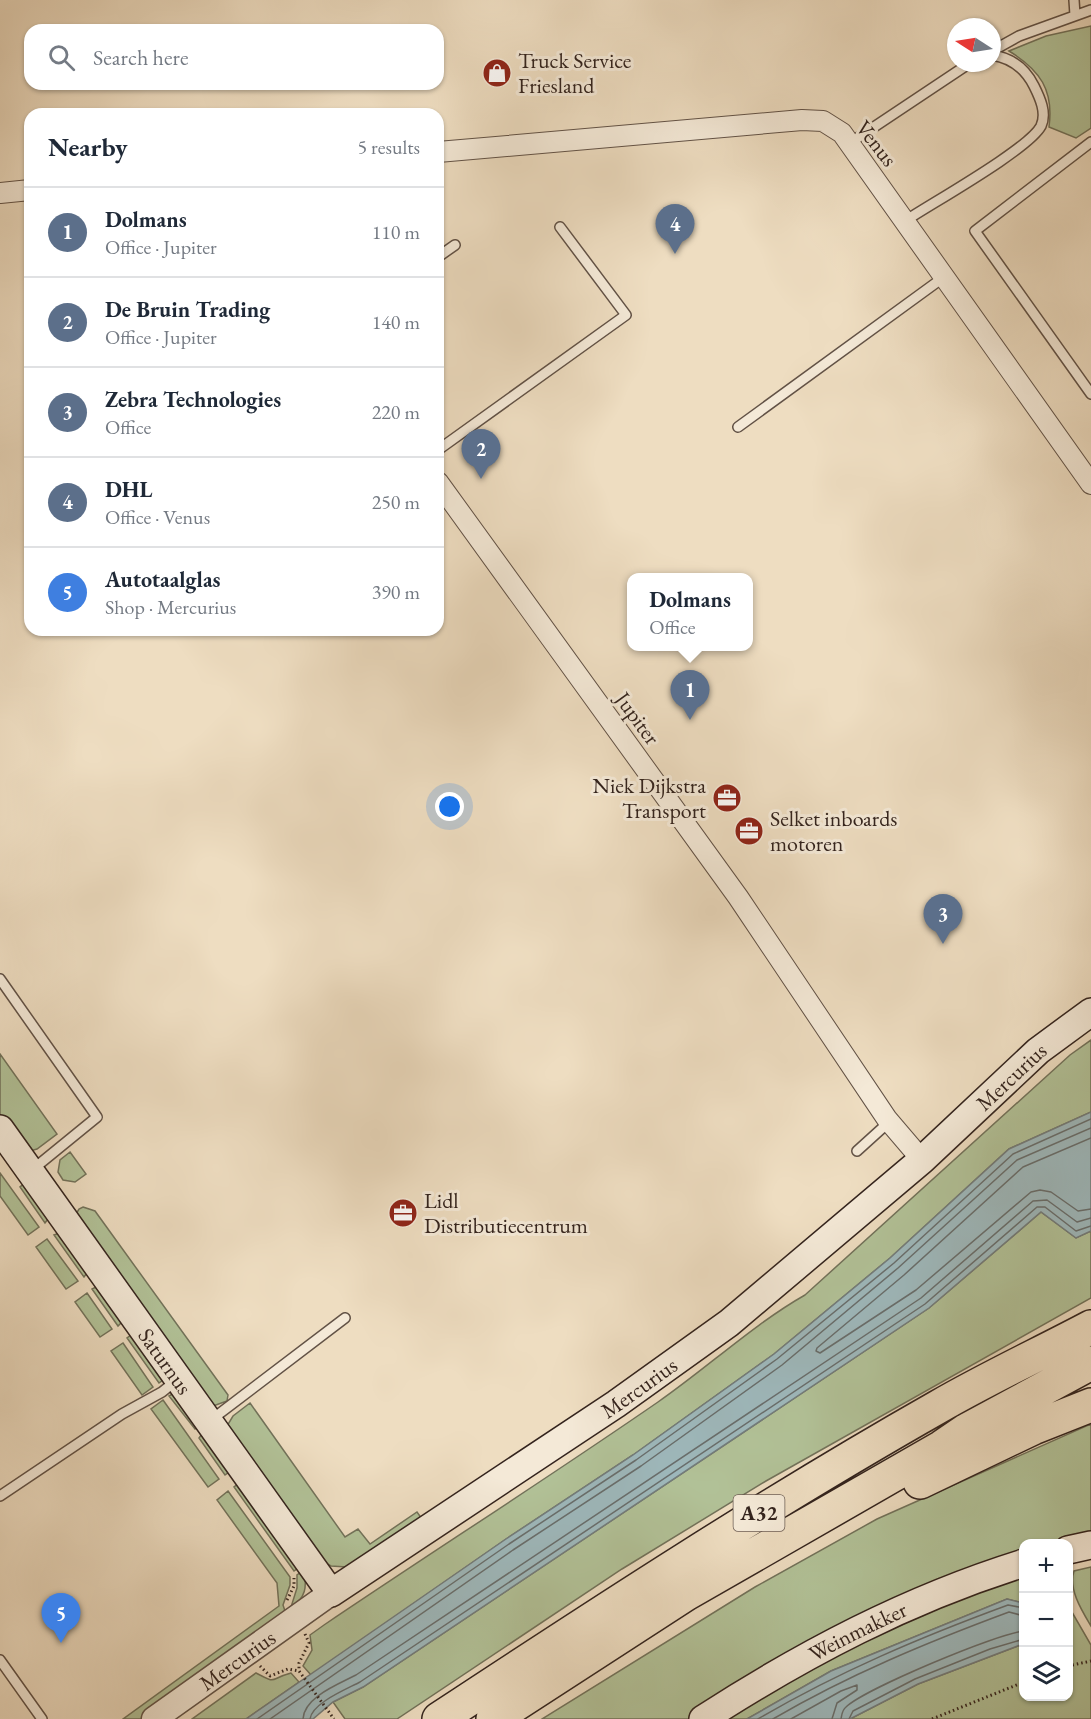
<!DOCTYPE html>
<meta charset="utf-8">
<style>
body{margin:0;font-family:"EB Garamond",serif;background:#f6f6f7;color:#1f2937}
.controls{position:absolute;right:18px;bottom:18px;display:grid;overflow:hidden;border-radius:12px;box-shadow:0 2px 4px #0004}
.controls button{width:54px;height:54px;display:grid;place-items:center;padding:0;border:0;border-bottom:2px solid #e0e1e3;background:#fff;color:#1f2937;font:30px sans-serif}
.compass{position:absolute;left:947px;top:18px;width:54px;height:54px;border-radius:50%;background:#fff;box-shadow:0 2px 4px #0004;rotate:282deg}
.you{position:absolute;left:450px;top:807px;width:21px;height:21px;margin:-15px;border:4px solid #fff;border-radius:50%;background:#1a73e8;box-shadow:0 0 0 9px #1a73e833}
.badge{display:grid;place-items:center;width:39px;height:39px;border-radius:50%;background:#8f2418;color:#fff;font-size:20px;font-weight:700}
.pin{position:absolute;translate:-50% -50px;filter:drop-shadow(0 2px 3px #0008)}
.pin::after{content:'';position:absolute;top:32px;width:21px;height:18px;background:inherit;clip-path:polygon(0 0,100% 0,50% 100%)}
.popup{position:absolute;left:627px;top:573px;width:126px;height:78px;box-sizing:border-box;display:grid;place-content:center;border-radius:12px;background:#fff;filter:drop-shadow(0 2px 4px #0005);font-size:20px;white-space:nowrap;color:#747a83}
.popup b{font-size:22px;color:#1f2937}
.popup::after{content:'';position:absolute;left:50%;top:100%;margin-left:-12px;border:12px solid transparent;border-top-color:#fff}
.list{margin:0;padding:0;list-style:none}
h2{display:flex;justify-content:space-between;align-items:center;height:78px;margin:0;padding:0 24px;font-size:26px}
h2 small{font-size:20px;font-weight:400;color:#747a83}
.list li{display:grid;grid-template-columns:39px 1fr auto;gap:18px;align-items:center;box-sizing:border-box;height:90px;padding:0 24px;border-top:2px solid #e0e1e3}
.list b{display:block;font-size:22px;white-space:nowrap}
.list p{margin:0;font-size:20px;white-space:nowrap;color:#747a83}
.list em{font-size:20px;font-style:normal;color:#747a83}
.icon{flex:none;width:33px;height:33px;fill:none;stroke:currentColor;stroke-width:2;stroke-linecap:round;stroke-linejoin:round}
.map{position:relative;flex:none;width:1091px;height:1719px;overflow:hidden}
.search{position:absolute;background:#fff;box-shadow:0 2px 4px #0004;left:24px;top:24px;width:420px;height:66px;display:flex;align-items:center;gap:15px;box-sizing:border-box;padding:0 21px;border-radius:18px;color:#747a83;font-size:22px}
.panel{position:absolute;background:#fff;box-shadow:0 2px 4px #0004;left:24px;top:108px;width:420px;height:528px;border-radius:18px}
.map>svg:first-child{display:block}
.green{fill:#b2c298;stroke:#72725a;stroke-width:1.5}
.water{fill:#9eb9bd;stroke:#737d7d;stroke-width:1.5}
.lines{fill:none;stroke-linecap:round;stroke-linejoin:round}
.shore{stroke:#686e6d;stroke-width:1.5}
.service-casing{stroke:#625246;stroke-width:12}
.minor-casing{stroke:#625246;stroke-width:22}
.tertiary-casing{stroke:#625246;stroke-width:27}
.secondary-casing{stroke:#33231d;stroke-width:30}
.motorway-casing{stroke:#33231d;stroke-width:36}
.path{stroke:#33231d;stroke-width:3;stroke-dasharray:1.5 3;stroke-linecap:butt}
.service{stroke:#f4e9d7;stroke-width:9}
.minor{stroke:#f4e9d7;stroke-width:20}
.tertiary{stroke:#f4e9d7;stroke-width:24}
.secondary{stroke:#f4e9d7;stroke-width:27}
.motorway{stroke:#eeddc1;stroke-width:33}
.labels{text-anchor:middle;stroke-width:6;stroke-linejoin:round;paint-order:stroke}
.shield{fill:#f4e9d7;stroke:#6d5e55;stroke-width:1.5}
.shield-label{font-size:21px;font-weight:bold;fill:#33231d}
.poi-label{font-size:22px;fill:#33231d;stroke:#f4e9d7;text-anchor:start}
.street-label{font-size:22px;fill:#33231d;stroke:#f4e9d7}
</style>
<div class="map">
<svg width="1091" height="1719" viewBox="0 0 1091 1719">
<rect width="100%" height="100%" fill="#eeddc1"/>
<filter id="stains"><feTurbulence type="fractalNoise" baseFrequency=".00333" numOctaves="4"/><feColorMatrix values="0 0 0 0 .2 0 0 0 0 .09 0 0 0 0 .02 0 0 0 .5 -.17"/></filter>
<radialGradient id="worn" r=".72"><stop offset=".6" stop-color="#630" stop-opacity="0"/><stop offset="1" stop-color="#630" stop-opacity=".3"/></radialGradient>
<path class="green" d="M1091 26V128L1076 138 1049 127C1054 90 1040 70 1009 51L1046 36Z
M1091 1040V1112L1009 1149 890 1258 774 1354 633 1455 506 1539 311 1675 303 1666 312 1650 310 1635 324 1625C435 1550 548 1478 658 1402 707 1368 754 1324 805 1295L1070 1055Z
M0 1054 57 1134 37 1149 30 1151 22 1145 0 1114Z
M70 1152 86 1174 75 1182 63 1180 58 1172 60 1160Z
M0 1173 39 1227 28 1235 0 1196Z
M26 1182 48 1219 45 1223 20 1187Z
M83 1207 95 1211 228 1395 227 1401 213 1406 76 1214 79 1209Z
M1041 1212 1076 1238 1091 1231V1298L766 1481 622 1569 397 1719H345L333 1702 363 1687 929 1308Z
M60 1233 87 1273 84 1277 54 1235Z
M47 1239 78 1281 66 1289 36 1247Z
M98 1286 123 1321 118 1326 92 1289Z
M87 1293 112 1329 100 1337 75 1302Z
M131 1335 163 1380 159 1383 127 1338Z
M123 1343 153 1387 142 1395 111 1351Z
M174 1393 201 1425 195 1429 169 1396Z
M163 1400 219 1479 208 1487 151 1409Z
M250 1403 345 1537 358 1529 370 1544 417 1512 422 1519 347 1567 331 1566 322 1561 227 1426 233 1416Z
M1091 1424V1537L1060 1543 1024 1544 1023 1555 690 1719H542L755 1587 877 1519Z
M204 1431 229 1472 225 1475 199 1438Z
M239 1483 301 1566 294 1571 234 1487Z
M228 1491 290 1577V1585L283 1605 286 1614 141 1719H123L279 1606 277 1583 217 1500Z
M1091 1567V1626C1082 1611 1068 1589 1074 1571Z
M304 1570C307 1587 306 1598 291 1607L297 1588V1575Z
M1023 1572V1603L1007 1599 831 1671 747 1719H718L827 1653Z
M1069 1607 1091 1645V1719H850L918 1684 1023 1644 1024 1696H1068Z
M256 1673C279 1685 268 1679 291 1673L299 1682 246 1719H192Z"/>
<path class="water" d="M1091 1112V1231L1076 1238 1041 1212 929 1308 363 1687 333 1702 313 1719H246L506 1539 633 1455 774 1354 890 1258 1009 1149Z
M1007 1599 1023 1603V1644L918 1684 850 1719H747L831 1671Z"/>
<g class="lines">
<path class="shore" d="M1091 1138 1023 1167 904 1275 817 1348 816 1351 820 1353 916 1290 1031 1192 1040 1190 1051 1192 1078 1211 1091 1209
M257 1719 509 1544 636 1460 777 1359 894 1263 1013 1154 1091 1119
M270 1719 513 1550 641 1466 782 1365 898 1268 1017 1160 1091 1128
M303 1719C304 1697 339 1684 356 1675L921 1298 1033 1201 1047 1200 1077 1222 1091 1218
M310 1719C312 1703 347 1689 360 1682L925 1304 1037 1207H1045L1076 1231 1091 1226
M758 1719C838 1672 921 1637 1008 1605L1024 1608
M773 1719C848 1675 928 1642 1009 1612L1024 1616
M791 1719 841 1691 857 1685V1690L837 1703 832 1719
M841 1719C842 1714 842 1710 846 1707 865 1689 998 1633 1024 1631
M849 1719 853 1711 915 1679 990 1649 1024 1639"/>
<g class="service-casing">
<path id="service" d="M1074 0 1075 15
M992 51 1019 36 1091 10
M1091 142 975 231 1091 394
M850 143 970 63
M905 221C932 203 1029 149 1041 126 1047 113 1040 98 1034 86 1025 68 1012 58 992 55
M438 257 455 245
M738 427 944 277
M438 450 626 315 560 227
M0 979 97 1117 32 1170
M857 1151 889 1122
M211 1420 345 1318
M0 1496 122 1414 162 1392 177 1380
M0 1660 42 1719"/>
</g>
<g class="minor-casing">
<path id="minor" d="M438 152 802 120 823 121 842 133 1091 484
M0 193 30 190
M438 482 738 897 887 1119 922 1160"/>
</g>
<g class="tertiary-casing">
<g id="tertiary">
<path id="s1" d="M154 1719 331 1593"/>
</g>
</g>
<g class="secondary-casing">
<g id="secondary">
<path id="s2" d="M0 1129 331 1593 616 1404 729 1323 922 1160 1038 1051 1091 1012"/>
<path d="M1068 1550 1091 1545"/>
<path id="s3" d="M703 1719C804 1654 908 1599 1024 1563"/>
</g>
</g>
<g class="motorway-casing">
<path id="motorway" d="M920 1482 1033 1428 1091 1405
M439 1719C603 1611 767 1504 938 1407 988 1378 1040 1354 1091 1327
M493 1719 686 1594 942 1447 967 1430 1091 1363"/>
</g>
<path class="path" d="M287 1600 294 1586V1578
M305 1634 309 1643 299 1663V1671L334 1719
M260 1666 270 1676 288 1669 299 1671
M1068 1666 1091 1661
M932 1719 1024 1682"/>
<use href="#service" class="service"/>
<use href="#minor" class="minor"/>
<use href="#tertiary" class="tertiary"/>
<use href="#secondary" class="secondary"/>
<use href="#motorway" class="motorway"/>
</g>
<defs>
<g id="shop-disc" transform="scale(1.5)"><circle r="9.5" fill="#8f2418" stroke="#f4e9d7"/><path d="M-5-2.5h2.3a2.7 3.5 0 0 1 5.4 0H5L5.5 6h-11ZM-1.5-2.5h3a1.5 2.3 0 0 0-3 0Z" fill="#fff"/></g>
<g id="office-disc" transform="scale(1.5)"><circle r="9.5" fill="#8f2418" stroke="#f4e9d7"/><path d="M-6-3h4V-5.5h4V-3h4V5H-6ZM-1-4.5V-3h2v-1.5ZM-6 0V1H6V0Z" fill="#fff"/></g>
</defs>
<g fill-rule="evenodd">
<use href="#shop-disc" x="497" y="73"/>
<use href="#office-disc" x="727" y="798"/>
<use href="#office-disc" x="749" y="831"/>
<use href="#office-disc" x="403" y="1213"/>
</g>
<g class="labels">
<rect class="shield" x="733.5" y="1495" width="51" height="36" rx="4.5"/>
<g class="shield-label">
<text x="759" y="1520">A32</text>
</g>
<g class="poi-label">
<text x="518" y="68">Truck Service<tspan x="518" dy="25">Friesland</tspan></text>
<text x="706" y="793" text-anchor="end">Niek Dijkstra<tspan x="706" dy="25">Transport</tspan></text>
<text x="770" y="826">Selket inboards<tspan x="770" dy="25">motoren</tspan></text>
<text x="424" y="1208">Lidl<tspan x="424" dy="25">Distributiecentrum</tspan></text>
</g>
<g class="street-label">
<text transform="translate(877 143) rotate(52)" y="8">Venus</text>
<text transform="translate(638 718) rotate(54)" y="8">Jupiter</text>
<text dy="8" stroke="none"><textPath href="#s2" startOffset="1426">Mercurius</textPath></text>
<text dy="8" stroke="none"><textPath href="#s2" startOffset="285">Saturnus</textPath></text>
<text dy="8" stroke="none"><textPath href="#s2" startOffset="940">Mercurius</textPath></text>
<text dy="8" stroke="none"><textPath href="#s3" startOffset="178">Weinmakker</textPath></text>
<text dy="8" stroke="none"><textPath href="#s1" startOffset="102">Mercurius</textPath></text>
</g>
</g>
<rect width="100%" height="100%" filter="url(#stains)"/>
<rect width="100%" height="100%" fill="url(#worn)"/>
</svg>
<div class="controls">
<button>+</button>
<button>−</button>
<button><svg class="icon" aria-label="layers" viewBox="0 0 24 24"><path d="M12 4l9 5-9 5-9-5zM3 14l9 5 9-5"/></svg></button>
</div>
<svg class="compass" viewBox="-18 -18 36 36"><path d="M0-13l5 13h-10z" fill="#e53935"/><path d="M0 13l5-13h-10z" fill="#747a83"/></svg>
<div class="you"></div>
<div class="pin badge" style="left:690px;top:720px;background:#5c6f8a">1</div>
<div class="popup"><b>Dolmans</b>Office</div>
<div class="pin badge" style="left:481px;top:479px;background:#5c6f8a">2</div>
<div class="pin badge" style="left:943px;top:944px;background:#5c6f8a">3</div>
<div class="pin badge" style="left:675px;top:254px;background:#5c6f8a">4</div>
<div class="pin badge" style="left:61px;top:1643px;background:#3f7fe0">5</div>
<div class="search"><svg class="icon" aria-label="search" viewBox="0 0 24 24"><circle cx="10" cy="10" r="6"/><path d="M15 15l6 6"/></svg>Search here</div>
<section class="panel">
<h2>Nearby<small>5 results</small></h2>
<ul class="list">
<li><span class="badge" style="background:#5c6f8a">1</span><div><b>Dolmans</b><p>Office · Jupiter</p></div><em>110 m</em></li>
<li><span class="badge" style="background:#5c6f8a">2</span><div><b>De Bruin Trading</b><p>Office · Jupiter</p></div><em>140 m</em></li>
<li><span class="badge" style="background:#5c6f8a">3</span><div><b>Zebra Technologies</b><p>Office</p></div><em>220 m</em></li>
<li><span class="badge" style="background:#5c6f8a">4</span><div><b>DHL</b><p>Office · Venus</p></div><em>250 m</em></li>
<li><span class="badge" style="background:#3f7fe0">5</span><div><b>Autotaalglas</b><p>Shop · Mercurius</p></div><em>390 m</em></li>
</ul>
</section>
</div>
